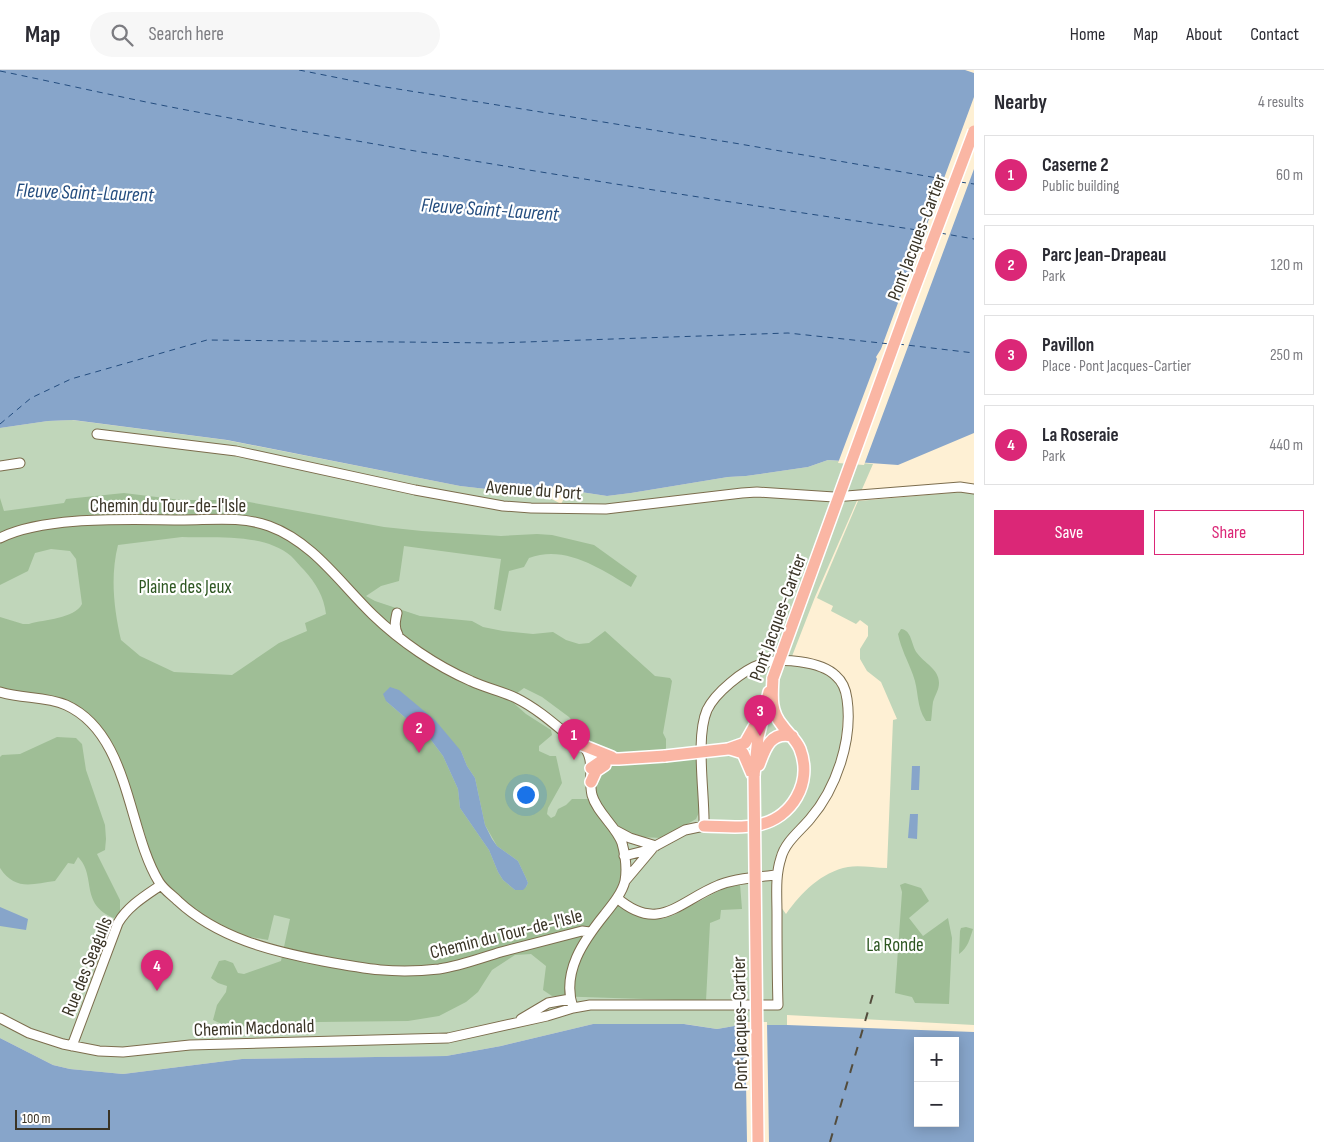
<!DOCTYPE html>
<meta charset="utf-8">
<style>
body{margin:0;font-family:"Sofia Sans Condensed",sans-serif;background:#f7f7f7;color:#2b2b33}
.controls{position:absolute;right:15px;bottom:15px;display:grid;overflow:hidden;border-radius:0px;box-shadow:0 2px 12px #0003}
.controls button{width:45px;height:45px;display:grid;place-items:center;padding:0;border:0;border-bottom:1px solid #e1e1e2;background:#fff;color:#2b2b33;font:25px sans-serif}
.scale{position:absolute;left:15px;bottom:12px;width:95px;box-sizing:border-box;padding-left:5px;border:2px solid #3a3426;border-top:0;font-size:14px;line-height:18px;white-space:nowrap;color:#3a3426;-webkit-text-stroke:4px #fff;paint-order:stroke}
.you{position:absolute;left:525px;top:724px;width:18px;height:18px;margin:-12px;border:4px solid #fff;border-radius:50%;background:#1a73e8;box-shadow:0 0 0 8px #1a73e833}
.badge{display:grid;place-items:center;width:32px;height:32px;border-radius:50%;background:#db2777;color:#fff;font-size:16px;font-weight:700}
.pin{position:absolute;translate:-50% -41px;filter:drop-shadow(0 1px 2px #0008)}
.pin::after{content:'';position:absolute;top:26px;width:18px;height:15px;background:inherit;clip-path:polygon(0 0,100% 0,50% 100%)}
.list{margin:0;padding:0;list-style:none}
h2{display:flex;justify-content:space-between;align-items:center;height:65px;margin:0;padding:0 20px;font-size:21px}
h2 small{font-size:16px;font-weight:400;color:#7c7c81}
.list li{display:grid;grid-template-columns:32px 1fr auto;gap:15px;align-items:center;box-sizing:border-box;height:80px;margin:0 10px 10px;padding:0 10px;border:1px solid #e1e1e2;border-radius:0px}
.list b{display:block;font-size:19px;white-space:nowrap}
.list p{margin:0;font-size:16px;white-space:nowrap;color:#7c7c81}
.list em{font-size:16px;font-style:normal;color:#7c7c81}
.actions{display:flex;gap:10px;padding:15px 20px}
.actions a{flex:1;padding:11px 0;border:1px solid #db2777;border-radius:0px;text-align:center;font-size:18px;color:#db2777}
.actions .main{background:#db2777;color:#fff}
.icon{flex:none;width:28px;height:28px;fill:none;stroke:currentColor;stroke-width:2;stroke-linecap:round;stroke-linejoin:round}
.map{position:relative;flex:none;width:974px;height:1072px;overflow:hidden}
header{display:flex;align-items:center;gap:30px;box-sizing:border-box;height:70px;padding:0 25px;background:#fff;border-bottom:1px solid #e1e1e2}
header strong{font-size:24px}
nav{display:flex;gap:28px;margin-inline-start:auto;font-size:18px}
.search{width:350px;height:45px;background:#f7f7f7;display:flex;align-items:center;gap:12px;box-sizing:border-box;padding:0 18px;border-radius:28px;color:#7c7c81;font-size:19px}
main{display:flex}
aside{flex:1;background:#fff}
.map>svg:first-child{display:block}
.green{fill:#c0d6ba}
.forest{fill:#9fbe96;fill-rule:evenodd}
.water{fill:#87a5ca;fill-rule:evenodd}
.pier{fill:#fef0d4}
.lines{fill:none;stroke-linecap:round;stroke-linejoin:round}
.ferry{stroke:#244d7f;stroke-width:1;stroke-dasharray:6 5;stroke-linecap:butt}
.minor-casing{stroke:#7c6d4d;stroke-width:11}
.major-casing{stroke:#fff;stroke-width:14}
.minor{stroke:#fff;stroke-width:9}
.major{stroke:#fab6a4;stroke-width:11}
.rail{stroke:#534c3c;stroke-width:2;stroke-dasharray:9 9;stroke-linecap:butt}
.major-bridge-casing{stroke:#fff;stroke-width:14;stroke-linecap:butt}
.major-bridge{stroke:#fab6a4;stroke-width:11}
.labels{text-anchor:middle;stroke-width:4.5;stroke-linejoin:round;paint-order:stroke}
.street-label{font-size:19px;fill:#3a3426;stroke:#fff}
.park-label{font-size:19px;fill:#2d5621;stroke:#fff}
.water-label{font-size:20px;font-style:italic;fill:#244d7f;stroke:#fff}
</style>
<header>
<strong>Map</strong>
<div class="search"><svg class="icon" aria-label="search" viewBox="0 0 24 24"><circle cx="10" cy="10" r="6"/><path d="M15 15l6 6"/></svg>Search here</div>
<nav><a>Home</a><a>Map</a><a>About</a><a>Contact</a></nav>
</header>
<main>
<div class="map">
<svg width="974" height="1072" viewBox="0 0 974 1072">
<rect width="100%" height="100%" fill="#fef0d4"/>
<path class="green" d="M72 350 226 370 460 416 529 424 550 422 548 427 561 434 567 423 574 421 607 426 631 423 728 407 746 406 808 397 828 390 873 394 815 527 789 594C801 598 819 598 829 606 843 616 844 632 843 647 842 684 831 717 808 746 797 759 782 770 776 787 773 795 771 817 773 825 776 831 782 838 786 844 801 823 821 802 848 797 860 795 874 798 887 798L893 650 897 649 881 612 867 601 860 589V579L868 566V556L860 550 856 554 831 541 833 536 817 528 858 431 961 422 974 423V955L787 945V955H740L717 959 685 954H593L501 976 446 986 242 989 123 1004 70 999 53 995 0 968V358L48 351Z"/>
<path class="forest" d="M124 423 181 430H238L384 457 422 461 501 466 537 464 552 465 594 475 637 506 631 517C601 499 565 474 529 488L524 497 509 501 501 541 494 539 501 489 404 476 399 511 381 516 366 526 375 531 420 546 472 551 483 557 503 561 533 564 553 562 566 570 579 574 589 573 605 561 655 606 670 608 672 611 663 663 666 669V680L698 688 701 738 696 749 663 768 639 767 619 777C625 801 622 805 613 828L647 848 662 849 674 845 722 819 740 814 742 839 721 840 720 849 710 853 706 931 552 926 543 920 546 896 531 884 515 885 492 900 478 922 466 932 439 946 408 951 319 952 228 957 213 950 217 935 226 922 227 916 218 913 211 908 219 891 225 890 233 893 238 903 244 904 281 891 290 849 274 845 268 870 239 865 216 854 191 838 166 815 151 787 145 764 124 705 84 644 0 618V547L23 554H29C45 549 74 549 82 534L76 489 70 481 51 479 35 483 28 501 0 515V428L4 441 64 433 66 429ZM182 467C216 468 264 463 291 486 295 490 300 496 304 500 316 513 324 527 326 544L305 553 307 561 279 573 232 605 174 602 140 586 121 570C114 539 110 507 118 475ZM524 618 542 627 569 647 593 674 617 682 615 689 602 700 594 724 588 729H572L566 735 558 739 555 746 551 748 547 744 548 738 562 713 556 686H550L539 681V676L552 665 551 660 526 644 509 629ZM386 631 461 681 467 696 475 708 485 755 497 776 518 791 526 808 528 813 526 817 515 820 503 810 498 802 489 780 460 738 458 719 443 686 431 670Z
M901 559C912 560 911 575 917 583 924 593 939 599 939 613 939 620 935 625 933 632 932 638 932 644 931 651H926C916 637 919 620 913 605 908 591 901 579 898 564Z
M57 667 76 668 82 674 86 700 105 755 106 769 105 780 97 784 120 830V842L114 848C79 834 97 806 78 787L74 794 68 793 55 811C32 814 15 821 0 798V687L2 685 20 684Z
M905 813 921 818 929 831 909 848 923 866 948 848 952 868 949 934 915 933 912 927 895 923 902 822 900 815Z
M966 857 973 859C970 868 968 878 959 884L960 861 961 858Z"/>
<path class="water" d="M0 0H965L974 3V363L898 395 828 390 808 397 746 406 728 407 631 423 607 426 574 421 567 423 554 415 550 422 529 424 460 416 227 370 73 350 48 351 0 358Z
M390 617 399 620 435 650 461 681 467 696 475 708 485 755 492 769 497 776 518 791 526 808 528 813 526 817 523 820H515L503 810 498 802 489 780 460 738 458 719 443 686 431 670 386 631 383 624Z
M912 696H920L919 720H911Z
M910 744H918L917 769 908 768Z
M0 837 28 849 26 860 0 856Z
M593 954H684L717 959 740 955H787L974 962V1072H0V968L53 995 70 999 123 1004 242 989 446 986 501 976ZM918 971H955V1053H918Z"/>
<path class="pier" d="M974 27V99L864 395 838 393 877 289 876 287 881 279Z
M745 952H767L769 1072H747Z"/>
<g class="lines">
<path class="ferry" d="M299 0 379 16 734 73 949 110
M0 1C73 16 145 33 219 46 455 90 693 127 931 162
M960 112 974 114
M940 163 974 169
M898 274 974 283
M0 354 31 328 71 309 207 270 496 273 788 263 890 274"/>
<g class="minor-casing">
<path id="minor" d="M97 364 236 381 415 420 503 436 531 438 606 439 742 423 757 422 834 427 960 417 974 419
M0 396 20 393
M0 468C46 445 132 450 184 450 211 450 242 446 269 456 313 472 340 513 373 545 400 571 436 596 471 611 486 618 501 621 516 628 536 638 552 652 570 667 573 670 578 672 582 675 596 687 588 709 592 725 597 743 616 756 622 773 625 784 627 800 625 811 622 823 613 834 605 844 584 870 561 902 573 938
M397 543C395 552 394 557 398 565
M0 622C22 629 45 626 66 635 130 664 127 760 159 812 164 820 172 825 178 831 218 868 271 881 323 891 366 899 394 904 439 899 460 896 481 888 501 882 528 875 555 868 582 861L590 862
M615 760 630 768 656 776
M625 811 652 779
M617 828C659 864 679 831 719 815 738 808 758 807 777 805
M0 948 29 963 63 974 99 981 123 982 190 975 448 968 547 946 573 938 590 935H778C777 904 777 874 777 844 777 825 775 806 781 788 785 772 800 761 810 749 836 719 853 670 847 629 846 621 843 612 836 606 821 591 780 587 761 594 743 600 715 623 707 640 695 668 705 725 704 756L685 760 648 780 624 786
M521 949 548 933 570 929
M72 976 118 853C128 836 145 826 161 815"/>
</g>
<g class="major-casing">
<path id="major" d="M582 675 612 687
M728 679 745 673 759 648
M730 679 743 683 752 704
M759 695C765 678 771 661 792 666
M591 698 604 689H619L665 686
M754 706 758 667 769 622
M591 712 596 701 605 695
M704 756C721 756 741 759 758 755 792 748 813 713 800 679 796 669 788 664 782 655 770 641 772 626 773 608"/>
</g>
<use href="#minor" class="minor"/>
<use href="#major" class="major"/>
<path class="rail" d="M830 1072 873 924"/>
<g class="major-bridge-casing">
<path id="major-bridge" d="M773 608 909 233 974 61
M665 686 728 679
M754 706 758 1072"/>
</g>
<use href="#major-bridge" class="major-bridge"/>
</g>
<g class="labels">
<g class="street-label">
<text transform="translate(916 167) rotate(-69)" y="7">Pont Jacques-Cartier</text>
<text transform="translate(534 419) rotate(4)" y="7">Avenue du Port</text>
<text x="168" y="442">Chemin du Tour-de-l'Isle</text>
<text transform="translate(777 547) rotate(-70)" y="7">Pont Jacques-Cartier</text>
<text transform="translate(506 863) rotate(-14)" y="7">Chemin du Tour-de-l'Isle</text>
<text transform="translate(86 896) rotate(-68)" y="7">Rue des Seagulls</text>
<text transform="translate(739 953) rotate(-91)" y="7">Pont Jacques-Cartier</text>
<text transform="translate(254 957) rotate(-2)" y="7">Chemin Macdonald</text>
</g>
<g class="park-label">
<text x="185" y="523">Plaine des Jeux</text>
<text x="895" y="881">La Ronde</text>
</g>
<g class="water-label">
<text transform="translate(85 122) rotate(2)" y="7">Fleuve Saint-Laurent</text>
<text transform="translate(490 139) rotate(4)" y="7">Fleuve Saint-Laurent</text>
</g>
</g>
</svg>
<div class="controls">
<button>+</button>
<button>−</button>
</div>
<div class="scale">100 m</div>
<div class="you"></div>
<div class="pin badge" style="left:574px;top:690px">1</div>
<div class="pin badge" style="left:419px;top:683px">2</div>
<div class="pin badge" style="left:760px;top:666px">3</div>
<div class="pin badge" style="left:157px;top:921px">4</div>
</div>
<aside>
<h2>Nearby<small>4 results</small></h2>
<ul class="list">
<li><span class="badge">1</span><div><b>Caserne 2</b><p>Public building</p></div><em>60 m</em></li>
<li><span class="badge">2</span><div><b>Parc Jean-Drapeau</b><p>Park</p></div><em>120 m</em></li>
<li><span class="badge">3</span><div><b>Pavillon</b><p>Place · Pont Jacques-Cartier</p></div><em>250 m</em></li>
<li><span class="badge">4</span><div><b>La Roseraie</b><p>Park</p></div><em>440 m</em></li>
</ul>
<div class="actions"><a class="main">Save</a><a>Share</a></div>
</aside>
</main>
